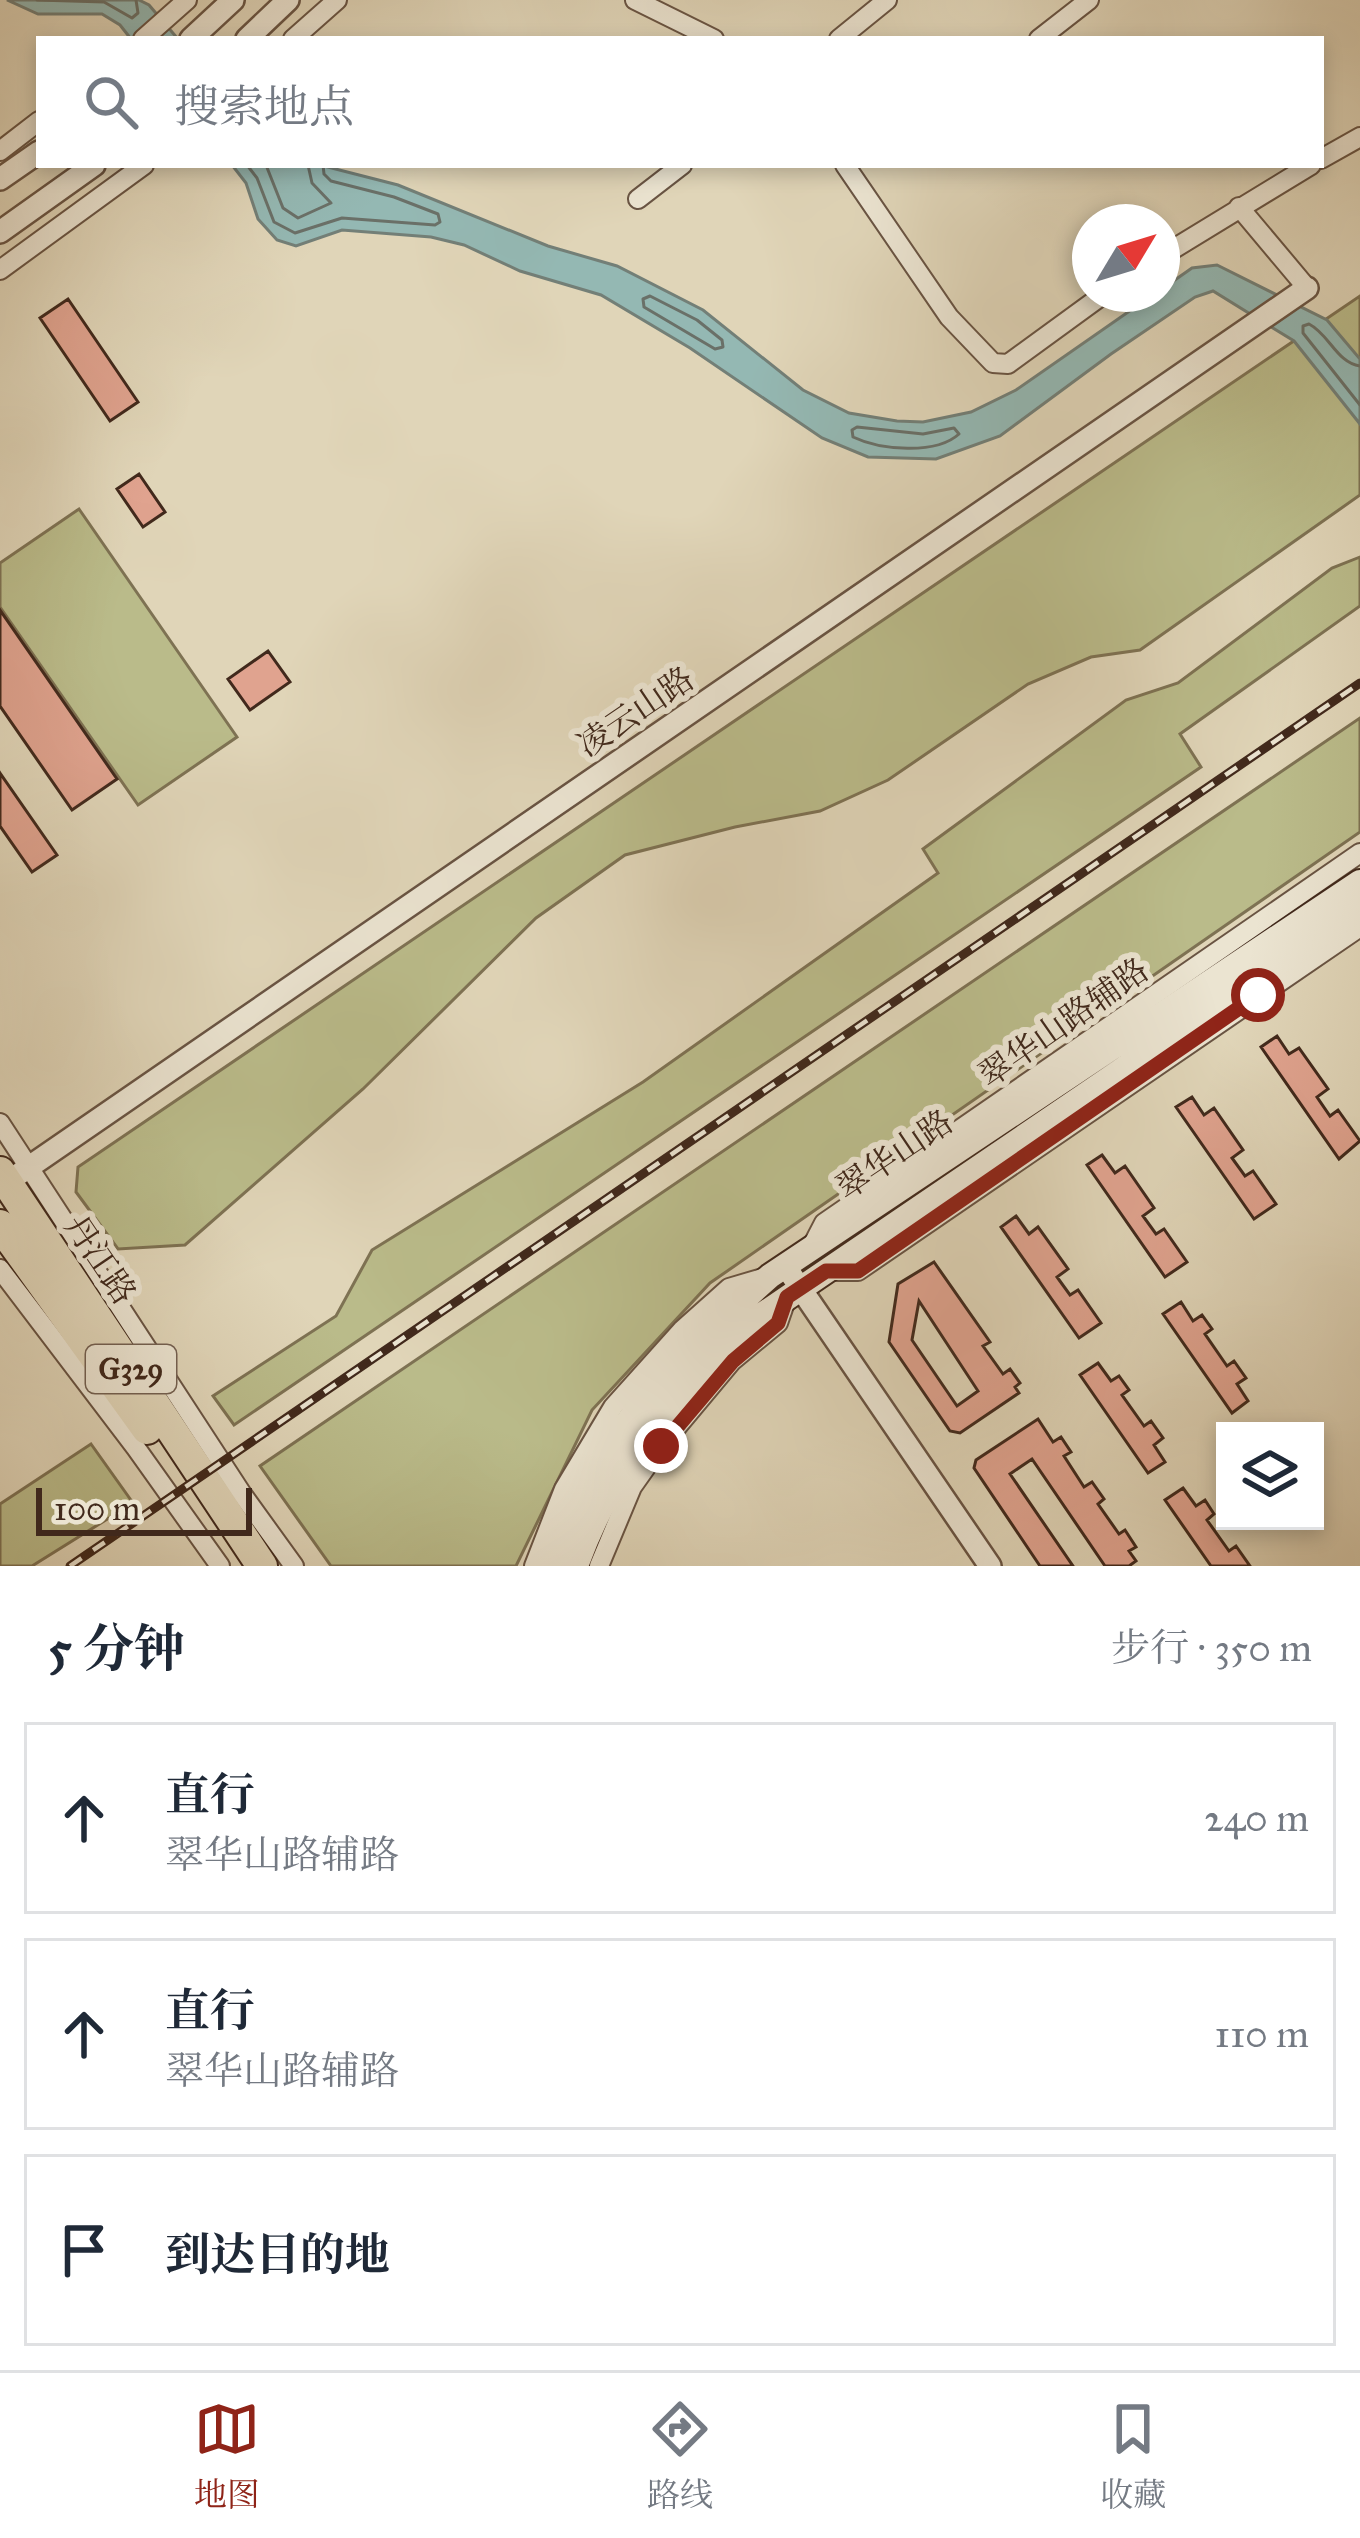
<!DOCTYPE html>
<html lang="zh">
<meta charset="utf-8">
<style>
body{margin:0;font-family:"IM FELL Great Primer","Noto Serif SC",serif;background:#f2f2f3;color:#1f2937}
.controls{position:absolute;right:36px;bottom:36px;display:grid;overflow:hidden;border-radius:0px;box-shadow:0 6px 18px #0003}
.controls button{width:108px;height:108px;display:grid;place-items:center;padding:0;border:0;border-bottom:3px solid #e0e1e3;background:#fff;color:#1f2937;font:60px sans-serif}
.compass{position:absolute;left:1072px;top:204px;width:108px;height:108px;border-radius:50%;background:#fff;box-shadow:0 6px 18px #0003;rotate:52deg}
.scale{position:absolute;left:36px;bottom:30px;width:216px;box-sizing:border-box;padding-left:12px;border:6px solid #41291c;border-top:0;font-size:33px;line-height:42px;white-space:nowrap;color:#41291c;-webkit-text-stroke:9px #ebe4d1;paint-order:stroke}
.stop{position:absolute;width:36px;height:36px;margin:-27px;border:9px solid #8f2418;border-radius:50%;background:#fff}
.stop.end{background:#8f2418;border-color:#fff;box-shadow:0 3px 12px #0008}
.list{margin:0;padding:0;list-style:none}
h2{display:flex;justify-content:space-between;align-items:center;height:156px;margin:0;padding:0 48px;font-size:51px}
h2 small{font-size:39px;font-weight:400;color:#747a83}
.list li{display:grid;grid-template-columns:78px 1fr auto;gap:36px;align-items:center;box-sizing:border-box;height:192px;margin:0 24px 24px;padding:0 24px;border:3px solid #e0e1e3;border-radius:0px}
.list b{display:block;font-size:45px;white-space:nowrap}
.list p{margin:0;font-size:39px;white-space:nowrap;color:#747a83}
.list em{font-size:39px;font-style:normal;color:#747a83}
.icon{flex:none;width:66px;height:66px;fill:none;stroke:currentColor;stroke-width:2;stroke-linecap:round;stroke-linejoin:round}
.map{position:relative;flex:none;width:1360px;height:1566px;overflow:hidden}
.search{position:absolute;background:#fff;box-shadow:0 6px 18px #0003;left:36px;right:36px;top:36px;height:132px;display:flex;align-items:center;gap:30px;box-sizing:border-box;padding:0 42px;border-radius:0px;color:#747a83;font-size:45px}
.sheet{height:804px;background:#fff}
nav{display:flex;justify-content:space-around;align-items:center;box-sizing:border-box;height:168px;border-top:3px solid #e0e1e3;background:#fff;font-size:33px;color:#747a83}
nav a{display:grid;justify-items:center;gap:6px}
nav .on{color:#8f2418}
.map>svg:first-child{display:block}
.green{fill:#babb8a;stroke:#7e7253;stroke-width:3}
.water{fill:#94b8b3;stroke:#737f77;stroke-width:3}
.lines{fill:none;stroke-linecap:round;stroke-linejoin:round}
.shore{stroke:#6a7068;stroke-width:3}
.building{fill:#e0a38f;stroke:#41291c;stroke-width:3;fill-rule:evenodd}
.minor-casing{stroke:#695443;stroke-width:22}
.tertiary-casing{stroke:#695443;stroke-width:26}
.secondary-casing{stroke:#41291c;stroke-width:28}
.trunk-casing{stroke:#41291c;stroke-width:34}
.minor{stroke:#ebe4d1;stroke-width:18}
.tertiary{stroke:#ebe4d1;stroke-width:21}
.secondary{stroke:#ebe4d1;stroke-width:24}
.trunk{stroke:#e0d5b8;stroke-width:30}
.rail-casing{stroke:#41291c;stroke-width:9}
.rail{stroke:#ebe4d1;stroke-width:4.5;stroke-dasharray:14;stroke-linecap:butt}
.route{stroke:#8f2418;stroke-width:15}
.labels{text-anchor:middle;stroke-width:12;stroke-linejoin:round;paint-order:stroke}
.shield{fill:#ebe4d1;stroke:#746152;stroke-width:3}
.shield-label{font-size:30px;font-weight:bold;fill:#41291c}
.street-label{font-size:33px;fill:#41291c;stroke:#ebe4d1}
</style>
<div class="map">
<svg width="1360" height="1566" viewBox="0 0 1360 1566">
<rect width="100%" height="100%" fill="#e0d5b8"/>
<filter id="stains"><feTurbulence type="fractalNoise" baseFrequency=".00167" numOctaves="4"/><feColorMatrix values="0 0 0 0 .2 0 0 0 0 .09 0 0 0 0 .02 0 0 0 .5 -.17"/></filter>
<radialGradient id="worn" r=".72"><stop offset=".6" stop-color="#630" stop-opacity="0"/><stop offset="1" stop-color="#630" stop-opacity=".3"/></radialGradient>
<path class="green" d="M1360 296V495L1140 650 1091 657 1028 684 888 780 820 811 735 827 625 855 536 918 363 1089 185 1245 118 1249 76 1192 78 1167Z
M79 509 237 737 138 805 0 607V563Z
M1360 557V606L1180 734 1201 767 234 1425 213 1396 336 1316 372 1250 643 1082 938 873 923 849 1126 700 1178 683 1332 568Z
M1360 718V832L710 1283 592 1410 516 1566H331L260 1466Z
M91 1444 133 1503 32 1566H0V1504Z"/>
<path class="water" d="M7 0H139L149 5 178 39H131L120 25 102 14H38Z
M232 165H320L398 185 548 246 617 266 703 310 803 390 849 413 897 421 923 422 971 412 1016 390 1154 294H1162V289L1192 268 1217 265 1327 320 1360 359V424L1294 341 1213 291 1195 297 1111 354 1000 436 936 459 868 457 822 438 690 348 601 295 520 271 464 245 431 237 342 230 296 246 277 240 258 219 246 183Z"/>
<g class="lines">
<path class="shore" d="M37 0 104 2 132 18 138 13 136 0
M247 165 257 178 274 222 295 233 342 218 435 225 440 222 438 214 394 197 331 181 324 174 323 165
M266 165 283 208 298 218 331 203 312 183 308 165
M650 296 697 320 722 340 723 347 715 349 644 307 643 299Z
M1360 366C1337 363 1329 334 1309 324L1303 326V333L1360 405
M857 427 923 434 954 428 959 434C936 455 880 450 853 437L852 430Z"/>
</g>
<path class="building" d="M68 299 138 402 110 421 40 318Z
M139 474 165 512 143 527 117 489Z
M0 610 117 779 72 810 0 706Z
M268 651 290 682 250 710 228 679Z
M0 773 57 855 32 872 0 826Z
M1277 1036 1289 1054 1299 1048 1328 1089 1317 1097 1330 1116 1338 1110 1360 1141 1339 1159 1261 1047Z
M1192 1097 1204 1115 1214 1108 1243 1150 1232 1158 1245 1176 1253 1171 1276 1204 1254 1219 1176 1107Z
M1102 1155 1115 1173 1125 1166 1154 1208 1143 1216 1156 1234 1164 1229 1187 1262 1165 1277 1087 1165Z
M1016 1216 1029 1234 1038 1227 1068 1269 1057 1277 1070 1295 1078 1290 1101 1323 1079 1338 1001 1227Z
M934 1262 990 1342 983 1346 1003 1374 1010 1369 1020 1383 1015 1387 1019 1393 960 1433 950 1431 889 1342 898 1284ZM919 1301 978 1391 957 1406 912 1340Z
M1181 1302 1193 1321 1202 1315 1212 1329 1205 1334 1227 1366 1234 1361 1246 1378 1237 1384 1248 1401 1232 1413 1163 1314Z
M1098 1363 1111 1381 1119 1376 1129 1390 1122 1395 1144 1426 1151 1421 1163 1438 1154 1445 1165 1462 1148 1473 1080 1375Z
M1038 1419 1053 1442 1061 1437 1071 1452 1064 1456 1084 1487 1092 1482 1104 1499 1098 1504 1119 1534 1125 1530 1136 1547 1129 1551 1136 1561 1129 1566H1105L1032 1459 1010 1474 1073 1566H1040L974 1468 976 1460Z
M1183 1488 1196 1506 1205 1500 1214 1514 1207 1520 1229 1551 1236 1546 1250 1566H1211L1165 1500Z"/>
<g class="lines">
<g class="minor-casing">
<path id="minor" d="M635 0 714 39
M143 39 187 0
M293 39 337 0
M839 39 887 0
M1039 39 1089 0
M0 151 39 121
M1321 159 1360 137
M845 165 949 317 993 363 1008 364 1104 294
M638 199 682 165
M1239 207 1307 288
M1162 256 1311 165
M0 270 144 165
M0 1123 242 1494 294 1566
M811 1248 824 1223 1360 853
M0 1269 136 1448 220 1566
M826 1271H858L1360 927
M534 1566 564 1489 613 1407 682 1330 729 1288 766 1277
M599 1566 632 1487 661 1446 732 1361 778 1323 787 1297"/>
</g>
<g class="tertiary-casing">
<path id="tertiary" d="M191 39 233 0
M247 39 288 0
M0 179 39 152
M0 232 94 165
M0 1187 1307 288
M786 1267 990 1566"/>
</g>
<g class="secondary-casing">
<path id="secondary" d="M553 1566C568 1532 581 1495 600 1463 644 1389 707 1332 770 1276L1360 882
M576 1566C614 1461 674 1392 756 1319L1360 908"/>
</g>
<g class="trunk-casing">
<path id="trunk" d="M0 1172 262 1566
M0 1225 147 1429"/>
</g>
<use href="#minor" class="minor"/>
<use href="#tertiary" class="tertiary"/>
<use href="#secondary" class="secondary"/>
<use href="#trunk" class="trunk"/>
<g class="rail-casing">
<path id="rail" d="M70 1566 1360 683"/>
</g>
<use href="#rail" class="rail"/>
</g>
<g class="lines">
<path class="route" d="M661 1446 733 1361 778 1323 787 1297 826 1271H858L1258 995"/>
</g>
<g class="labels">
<rect class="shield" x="86" y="1345" width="90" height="48" rx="9"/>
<g class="shield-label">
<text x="131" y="1379">G329</text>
</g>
<g class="street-label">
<text transform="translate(635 711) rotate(-34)" y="12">凌云山路</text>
<text transform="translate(1063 1022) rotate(-35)" y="12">翠华山路辅路</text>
<text transform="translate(894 1154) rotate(-34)" y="12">翠华山路</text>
<text transform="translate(101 1259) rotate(56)" y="12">丹江路</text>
</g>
</g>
<rect width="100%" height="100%" filter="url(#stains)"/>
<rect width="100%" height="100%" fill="url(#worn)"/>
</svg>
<div class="controls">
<button><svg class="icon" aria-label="layers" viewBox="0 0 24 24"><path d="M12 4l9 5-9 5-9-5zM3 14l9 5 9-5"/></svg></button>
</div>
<svg class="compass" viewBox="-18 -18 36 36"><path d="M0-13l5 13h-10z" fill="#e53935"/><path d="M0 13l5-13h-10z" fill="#747a83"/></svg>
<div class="scale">100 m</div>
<div class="stop" style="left:1258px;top:995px"></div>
<div class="stop end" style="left:661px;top:1446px"></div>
<div class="search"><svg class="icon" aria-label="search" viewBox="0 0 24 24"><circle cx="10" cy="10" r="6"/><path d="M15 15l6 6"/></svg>搜索地点</div>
</div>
<section class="sheet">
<h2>5 分钟<small>步行 · 350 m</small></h2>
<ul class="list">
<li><svg class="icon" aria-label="ahead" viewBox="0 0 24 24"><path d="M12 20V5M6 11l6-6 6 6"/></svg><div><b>直行</b><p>翠华山路辅路</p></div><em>240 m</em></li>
<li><svg class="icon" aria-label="ahead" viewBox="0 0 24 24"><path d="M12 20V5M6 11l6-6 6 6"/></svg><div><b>直行</b><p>翠华山路辅路</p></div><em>110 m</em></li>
<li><svg class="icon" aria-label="arrive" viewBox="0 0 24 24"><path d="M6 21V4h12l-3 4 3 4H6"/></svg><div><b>到达目的地</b></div></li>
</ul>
</section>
<nav>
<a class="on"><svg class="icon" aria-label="map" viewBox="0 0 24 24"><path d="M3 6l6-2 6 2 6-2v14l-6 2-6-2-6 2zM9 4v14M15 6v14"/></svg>地图</a>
<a><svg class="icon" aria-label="directions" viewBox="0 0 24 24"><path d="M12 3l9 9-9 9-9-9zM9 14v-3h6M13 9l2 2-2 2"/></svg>路线</a>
<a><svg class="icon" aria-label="saved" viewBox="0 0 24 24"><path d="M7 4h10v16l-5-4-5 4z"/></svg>收藏</a>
</nav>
